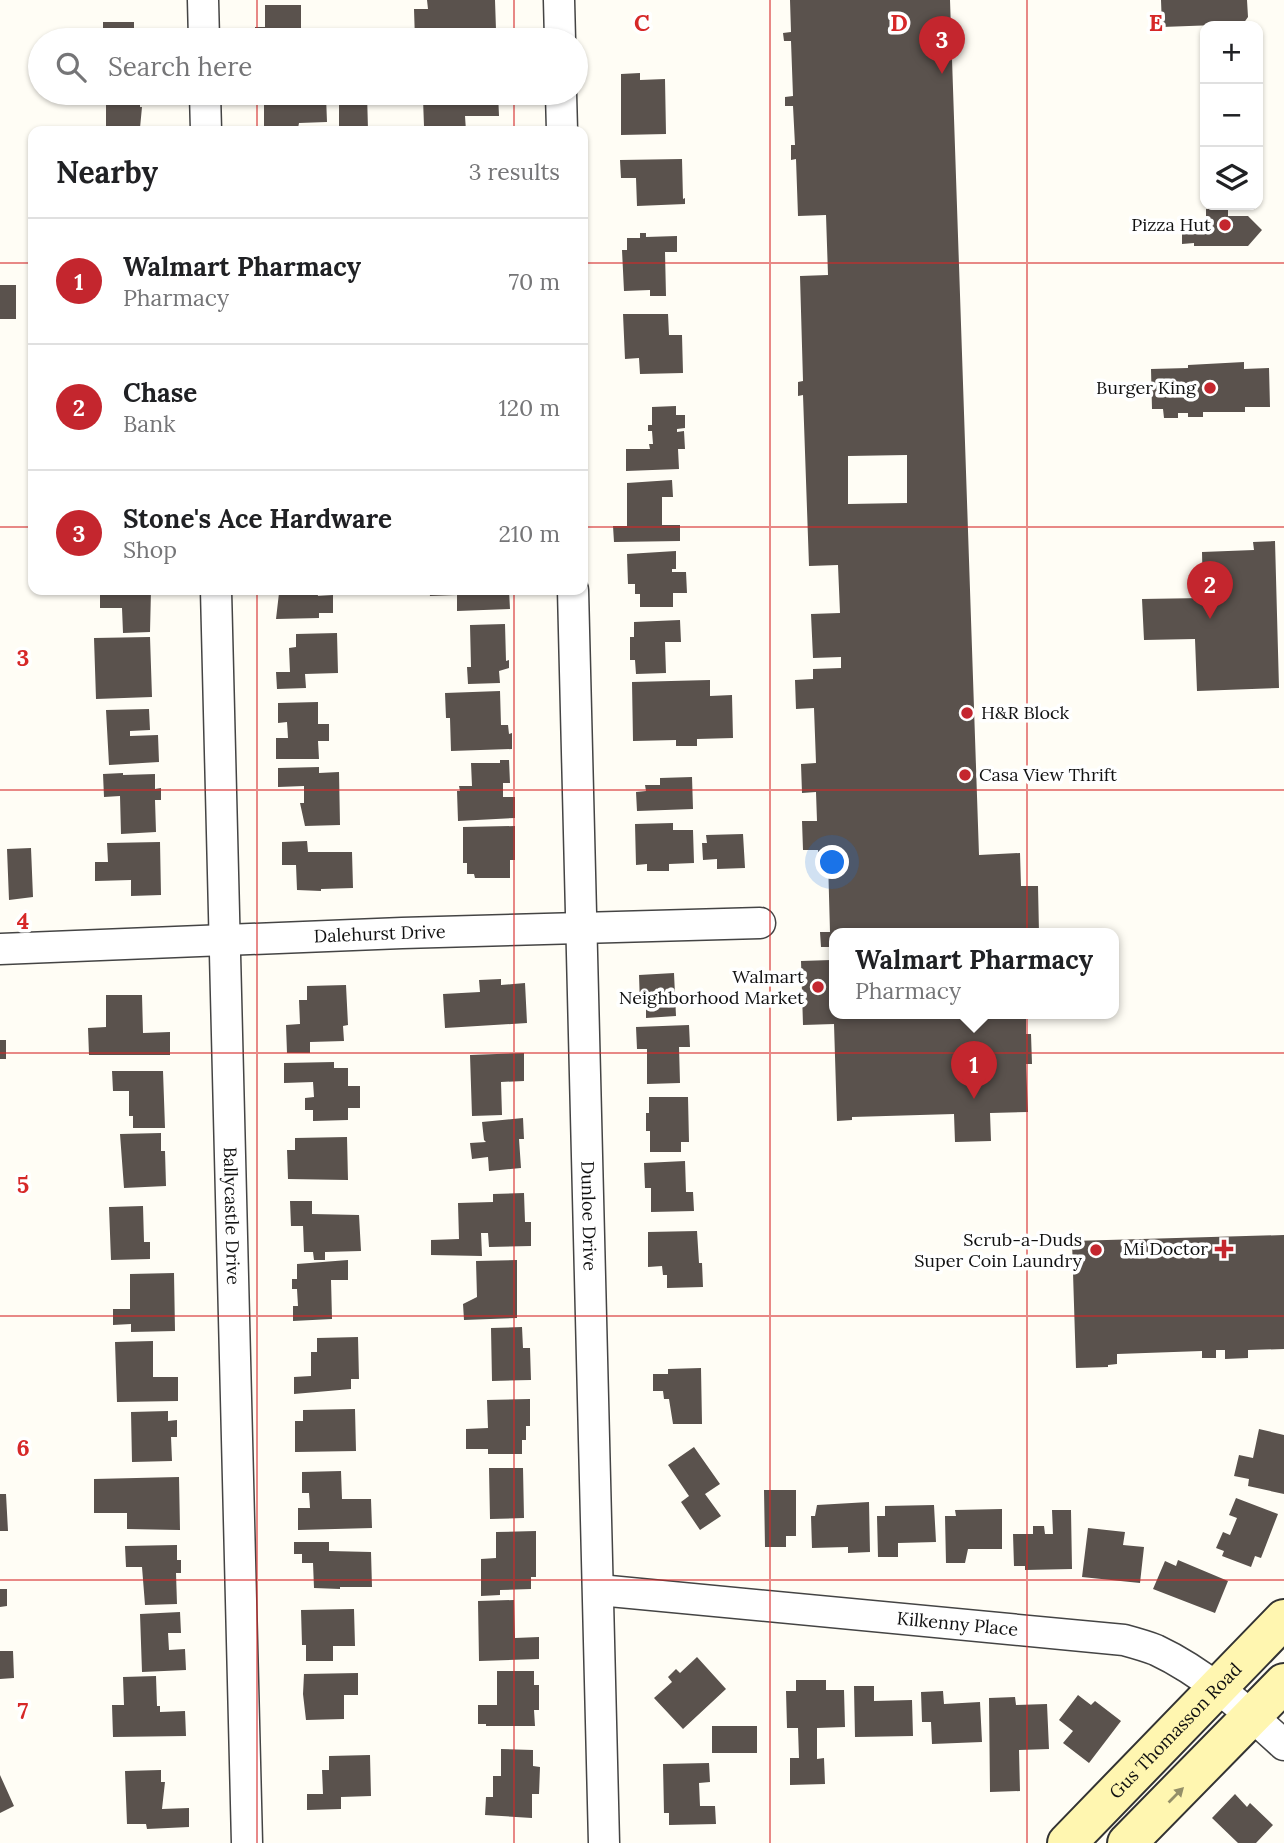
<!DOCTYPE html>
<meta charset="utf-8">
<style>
body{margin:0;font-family:Lora,serif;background:#f2f2f2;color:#202124}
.controls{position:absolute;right:21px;top:21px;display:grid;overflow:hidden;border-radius:14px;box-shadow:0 2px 5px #0004}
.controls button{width:63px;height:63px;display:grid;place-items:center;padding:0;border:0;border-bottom:2px solid #e0e0e0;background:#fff;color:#202124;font:35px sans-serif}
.you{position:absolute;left:833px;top:863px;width:24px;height:24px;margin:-18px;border:5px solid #fff;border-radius:50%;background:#1a73e8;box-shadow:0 0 0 10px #1a73e833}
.badge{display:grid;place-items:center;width:46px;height:46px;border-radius:50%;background:#c4262e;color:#fff;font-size:23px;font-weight:700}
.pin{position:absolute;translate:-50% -58px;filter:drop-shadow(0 2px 4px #0008)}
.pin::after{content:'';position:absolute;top:37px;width:24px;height:21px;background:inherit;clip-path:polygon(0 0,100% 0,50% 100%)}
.popup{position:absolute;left:829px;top:928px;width:290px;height:91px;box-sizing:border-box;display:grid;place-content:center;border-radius:14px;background:#fff;filter:drop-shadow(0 2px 5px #0005);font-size:23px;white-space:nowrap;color:#757577}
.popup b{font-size:26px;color:#202124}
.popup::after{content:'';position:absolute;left:50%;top:100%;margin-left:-14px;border:14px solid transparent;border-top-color:#fff}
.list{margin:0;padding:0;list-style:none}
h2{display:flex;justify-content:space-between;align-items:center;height:91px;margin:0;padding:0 28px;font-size:30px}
h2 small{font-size:23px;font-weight:400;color:#757577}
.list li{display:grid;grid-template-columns:46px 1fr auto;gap:21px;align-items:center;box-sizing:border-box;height:126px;padding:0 28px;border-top:2px solid #e0e0e0}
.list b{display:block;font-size:26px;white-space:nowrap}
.list p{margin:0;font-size:23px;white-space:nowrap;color:#757577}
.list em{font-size:23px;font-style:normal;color:#757577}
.icon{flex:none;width:38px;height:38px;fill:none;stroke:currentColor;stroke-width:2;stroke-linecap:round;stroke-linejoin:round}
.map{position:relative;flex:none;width:1284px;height:1843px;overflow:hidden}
.search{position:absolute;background:#fff;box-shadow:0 2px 5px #0004;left:28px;top:28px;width:560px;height:77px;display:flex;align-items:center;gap:18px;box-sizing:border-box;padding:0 24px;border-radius:38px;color:#757577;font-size:26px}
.panel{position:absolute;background:#fff;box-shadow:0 2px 5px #0004;left:28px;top:126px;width:560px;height:469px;border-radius:14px}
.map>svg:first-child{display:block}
.building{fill:#5a524d;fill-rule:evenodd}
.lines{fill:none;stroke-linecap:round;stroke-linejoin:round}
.minor-casing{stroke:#444;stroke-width:33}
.secondary-casing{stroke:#333;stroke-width:42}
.minor{stroke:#fff;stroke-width:30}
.secondary{stroke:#fff6b0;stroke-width:38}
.oneway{fill:#948f68}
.grid{fill:none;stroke:#d62828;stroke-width:2;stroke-opacity:0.55}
.poi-dot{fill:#c4262e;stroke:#fff;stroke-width:2.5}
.labels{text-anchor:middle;stroke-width:7;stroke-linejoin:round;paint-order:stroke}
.poi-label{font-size:18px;fill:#111;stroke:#fff;text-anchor:end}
.street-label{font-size:18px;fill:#111;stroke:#fff}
.grid-label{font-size:23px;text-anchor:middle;font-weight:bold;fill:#d62828;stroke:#fff;stroke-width:7;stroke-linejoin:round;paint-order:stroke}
</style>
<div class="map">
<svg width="1284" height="1843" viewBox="0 0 1284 1843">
<rect width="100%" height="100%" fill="#fffdf5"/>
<path class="building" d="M427 0H495L496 30 461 31 462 40H415L414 9H428Z
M790 0H950L979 855 1020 853 1021 886H1038L1039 933H834V1013H1026V1034H1031L1032 1064H1026L1028 1112 990 1113 991 1141 955 1142 954 1114 852 1117V1120L837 1121 834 1024 803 1025 801 961 831 960V947H821L820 932H830L828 860 819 861 818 850H803L802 821H817L816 792 802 793 801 764 816 763 814 708 796 709 795 680 813 679V669L841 668V657L813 658 811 614 840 613 838 565 809 566 803 395 798 396V382L803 381 800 276 828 275 826 215 798 216 796 159 791 160V145H795L793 106H785V97L793 96 791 41H784L783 33 791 32ZM907 455V503L848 504V456Z
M1161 0H1247L1248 17 1243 24 1162 27Z
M265 5H301V29H312V40H255V27H265Z
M103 22H134V40H103Z
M640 73V80L665 79 666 134 621 135V74Z
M264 93H298V96H326L327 122 299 123 298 128 264 131Z
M345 93H367L368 130H339V103H345Z
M431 93H498L499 116H465L466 131H431V126H424L423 99H431Z
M106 95H140V107H142L140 128 144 129V131H106Z
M682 159 683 199 685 198V204L637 206 636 178H621L620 160Z
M1206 209H1228V216H1248L1262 230 1248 246H1194V243L1182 244V232H1193V220H1206Z
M640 233H646V237L677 236V252H665L666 296H650V290L624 291 622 250H627V238H640Z
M0 285H16V319H0Z
M623 314H668L669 335H682L683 373 640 374 639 358 625 359Z
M1244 362V369L1269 368 1270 407H1245V412H1203V417H1188V413H1178V418H1164L1163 409H1152L1151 369 1188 368V365Z
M676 406V415H685V428L677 429V432L684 431 685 449H678L679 469 626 471V449H650L649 444H653L652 431H648V425H652V407Z
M672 480 673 497H662V525H680V541L614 542 613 526H627V483Z
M1275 541 1279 688 1197 691 1195 639 1144 640 1142 599 1203 598 1202 552 1254 550 1253 542Z
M676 551V569H672V572H686L687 593H673V607H640V594H635V584H628L627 554Z
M100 590H151L150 632 123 633 122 608H100Z
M273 590H317L318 596 333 595V613H319V618L276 619 279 593H273Z
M429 590H509L510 609 457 611V595L430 596Z
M680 620 681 642H665L666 673 636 674 635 660H630V637H634V622Z
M505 624 506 661 509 660V668L499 671 500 683 468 684 467 667H471L470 625Z
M337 633 338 673 305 674 306 688 277 689 276 672H290L289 648 296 647V634Z
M150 637 152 697 96 699 94 638Z
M710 680V696L732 695 733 738 697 739V746H676V740L633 741 632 682Z
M500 691 501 725H508L509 734 512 733V749L451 751 450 718H446L445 693Z
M318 702V724H329V741H318L319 759H276V738H288L287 722 278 723V703Z
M149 709 150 730 130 731V736L158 735 159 762 109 765 106 710Z
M500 760H509L510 783H503V797H515V818L458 821 457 791H460L459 786H472L471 763H500Z
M319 767V773L339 772 340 825 305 826 300 803H304V786L278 787V768Z
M123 773V775L155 774V789L161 788V800H155L156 832 121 834 120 796 104 797 103 774Z
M692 777 693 809 637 811 636 792 646 791 645 785H660V778Z
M673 823V830H693L694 863 669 864V871H647V864L636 865 635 824Z
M515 826V860H510V878H475L474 874H467V863H463V827Z
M743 834 745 868 717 869V859L703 860 702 843H707L706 835Z
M307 841 308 852H352L353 888 321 889V891L297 890 296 865H282V842Z
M160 842 161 895 131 896V880L95 881V862H108L107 843Z
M31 848 33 897 9 900 7 849Z
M674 973 676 1016 646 1018V1005H640L639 975Z
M501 979V985L525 983 527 1023 445 1028 443 994 480 992 479 980Z
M346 985 348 1025 343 1026 344 1041 310 1042V1053H287L286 1025 300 1024 299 1000H307V986Z
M106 995H142L143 1033 170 1032V1055H89L88 1028 106 1027Z
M689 1025 690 1047H679L680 1083 647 1084V1049H637L636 1027Z
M0 1040H6V1059H0Z
M524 1053V1081L501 1082 502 1115 472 1116 470 1055Z
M334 1062V1068H348V1086H360V1108H348V1120L313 1121V1110H305V1098L314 1097 313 1082 284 1083V1063Z
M112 1071H163L165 1128H133V1116H129V1091H113Z
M649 1097H688L689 1142H681V1152H650V1131H646V1113H649Z
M523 1118 524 1139H519L521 1168 489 1171 488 1157 472 1159 470 1143 486 1142 484 1140 482 1122Z
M161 1133V1151H165L166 1186 124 1188 120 1134Z
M347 1137 348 1180 288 1179 287 1150H295V1138Z
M685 1161 686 1192H693L694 1211 651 1212V1188H645L644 1163Z
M524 1193 525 1222H531V1246L489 1247 488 1233H481L482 1256 431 1255V1240L459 1239 458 1203 493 1202V1194Z
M290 1201H312V1214L359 1215 361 1251 325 1252V1260H314L313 1252H304L303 1226H291Z
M143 1206 144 1242H150V1259L111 1260 109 1207Z
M697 1231 699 1263H702L703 1287 667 1288V1275H663L662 1266 648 1267V1232Z
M1284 1235V1349L1248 1350V1358L1225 1359V1350H1216V1358H1202V1351L1117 1354V1364L1108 1365V1367L1076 1368 1072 1241Z
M348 1260V1280H331L332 1319 293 1321V1306H298L297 1289H292V1279H297V1264Z
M517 1260V1318L464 1320 463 1304 477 1297 476 1261Z
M174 1273 175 1331 131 1332V1324L113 1325V1309H130V1274Z
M522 1327 523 1348H530L531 1380 492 1381 491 1328Z
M358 1337 359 1379H351V1389L294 1394V1377L311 1376V1352H317V1338Z
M153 1341V1377H178V1401L117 1402 115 1342Z
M701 1368 702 1424H673L669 1399H664L663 1391H653V1374H668V1369Z
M530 1399V1426H526V1440H522V1454H488V1449H466V1429L488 1428 487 1400Z
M355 1409 356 1451 295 1452V1421H303V1410Z
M168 1411V1421L177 1420V1437H171L172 1461 132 1462 131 1412Z
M1259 1429 1284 1435V1494L1248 1486 1249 1479 1234 1476 1239 1455 1253 1458Z
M694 1447 720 1484 705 1494 721 1516 700 1530 681 1502 689 1496 668 1465Z
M489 1468H523L524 1518 490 1519Z
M341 1471 342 1499H371L372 1528 298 1530V1508H310L309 1493H302V1472Z
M179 1477 180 1530 127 1529V1513H94V1479Z
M764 1490H796V1536H786V1547H765Z
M0 1494H6L8 1531H0Z
M1236 1498 1278 1514 1261 1558 1255 1556 1251 1567 1222 1556 1224 1551 1216 1548 1223 1532 1230 1535 1237 1518 1229 1515Z
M869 1502 870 1552 848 1553V1547L812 1548 811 1516H815L817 1505Z
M934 1505 936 1542 898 1543V1557H878L877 1516H885V1506Z
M1002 1509V1549H968L965 1563H946L945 1516H956L955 1510Z
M1052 1510H1071L1072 1569 1025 1570V1566H1014L1013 1534H1033V1526H1044L1045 1534H1053Z
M1088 1528 1125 1532 1123 1545 1144 1547 1140 1583 1082 1577Z
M536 1531V1577H531V1589L500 1590V1595L481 1596V1559L496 1558V1532Z
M294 1542H329V1551L371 1552 372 1587H340V1589L314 1588 313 1563H302V1554H294Z
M177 1545V1560H181V1573H176L177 1604 145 1605 142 1567H126L125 1546Z
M1178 1560 1228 1581 1215 1613 1153 1589 1165 1561 1176 1566Z
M0 1589H7V1606L0 1607Z
M514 1600 515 1638 539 1637V1659L479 1661 478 1601Z
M354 1609 355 1646H333V1661H306V1645H302L301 1610Z
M180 1612 181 1633H168L169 1650 185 1649 186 1670 142 1672 140 1614Z
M0 1651H13L14 1678 0 1679Z
M697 1657 726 1689 683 1729 654 1698 672 1682 668 1677 676 1669 680 1673Z
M497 1671H534V1685H539V1710H534L535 1726H486V1724H478V1705H497Z
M358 1673V1695H344V1719L306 1720 303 1694 304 1674Z
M156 1676 157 1706H160V1712L185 1711 186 1736 113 1737 112 1705H124L123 1677Z
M796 1680H826V1690H844L845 1727 817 1728V1759L824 1758 825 1784 790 1785V1758H799L798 1728H787L786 1691H796Z
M854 1686H874V1701L912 1700 913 1736 855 1737Z
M943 1691 944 1704 980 1702 982 1742 932 1744 931 1722H922L921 1692Z
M1078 1695 1091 1705 1095 1701 1121 1721 1089 1763 1063 1743 1073 1731 1059 1720Z
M1015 1697 1016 1705 1047 1704 1049 1749 1019 1750 1020 1791 990 1792 989 1698Z
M712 1726H757V1753H712Z
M501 1749 533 1750V1766L540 1767 539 1794H532V1818L485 1815 486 1797H493V1776H501Z
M370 1755 371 1796 341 1797V1809L307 1810V1794H323L322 1770H329V1756Z
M709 1763 710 1782 699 1783 700 1806H715L716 1824 669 1825V1813H664L663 1764Z
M161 1770V1782H165L162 1809 189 1808V1827L147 1829 146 1824H127L125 1771Z
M0 1775 14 1806 0 1813Z
M1235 1794 1247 1807 1250 1803 1273 1825 1256 1843H1238L1212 1818Z"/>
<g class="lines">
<g class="minor-casing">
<g id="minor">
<path d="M203 0 204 40"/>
<path d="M559 0 560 40"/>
<path d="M205 93 206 131"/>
<path d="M561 93 562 131"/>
<path id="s1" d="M216 590 247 1843"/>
<path id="s2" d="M573 590 604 1843"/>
<path id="s3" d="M0 949 402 933 760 923"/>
<path id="s4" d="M599 1590 1124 1640C1135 1643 1146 1646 1156 1650 1203 1672 1246 1710 1284 1745"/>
</g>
</g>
<g class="secondary-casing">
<g id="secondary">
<path id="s5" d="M1067 1843 1284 1619"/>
<path d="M1127 1843 1284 1683"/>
</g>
</g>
<use href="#minor" class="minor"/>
<use href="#secondary" class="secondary"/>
</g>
<defs><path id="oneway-solid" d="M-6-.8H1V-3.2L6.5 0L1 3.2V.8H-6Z" transform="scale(1.75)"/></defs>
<use class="oneway" href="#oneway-solid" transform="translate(1176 1795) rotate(-45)"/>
<path class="grid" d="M257 0V40M514 0V40M770 0V1843M1027 0V1843M257 93V131M514 93V131M0 263H33M583 263H1284M0 527H33M583 527H1284M257 590V1843M514 590V1843M0 790H1284M0 1053H1284M0 1316H1284M0 1580H1284"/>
<g class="poi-dot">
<circle cx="1225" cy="225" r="7"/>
<circle cx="1210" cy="388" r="7"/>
<circle cx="967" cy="713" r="7"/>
<circle cx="965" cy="775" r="7"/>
<circle cx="818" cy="987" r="7"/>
<path d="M1220.5 1238.5h7v7h7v7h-7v7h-7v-7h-7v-7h7z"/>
<circle cx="1096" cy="1250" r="7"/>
</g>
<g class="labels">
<g class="poi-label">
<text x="1211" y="231">Pizza Hut</text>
<text x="1196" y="394">Burger King</text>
<text x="981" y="719" text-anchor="start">H&amp;R Block</text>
<text x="979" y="781" text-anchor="start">Casa View Thrift</text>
<text x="804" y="983">Walmart<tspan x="804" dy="21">Neighborhood Market</tspan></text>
<text x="1082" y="1246">Scrub-a-Duds<tspan x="1082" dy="21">Super Coin Laundry</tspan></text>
<text x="1208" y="1255">Mi Doctor</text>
</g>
<g class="street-label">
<text dy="6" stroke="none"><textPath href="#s3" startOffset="380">Dalehurst Drive</textPath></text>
<text dy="6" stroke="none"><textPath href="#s1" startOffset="626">Ballycastle Drive</textPath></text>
<text dy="6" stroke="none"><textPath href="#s2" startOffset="626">Dunloe Drive</textPath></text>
<text dy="6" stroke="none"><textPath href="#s4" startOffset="360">Kilkenny Place</textPath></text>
<text dy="6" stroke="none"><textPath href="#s5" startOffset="156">Gus Thomasson Road</textPath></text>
</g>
</g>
<g class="grid-label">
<text x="642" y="31">C</text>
<text x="899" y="31">D</text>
<text x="1156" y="31">E</text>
<text x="23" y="666">3</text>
<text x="23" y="929">4</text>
<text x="23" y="1193">5</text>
<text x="23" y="1456">6</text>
<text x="23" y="1719">7</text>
</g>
</svg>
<div class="controls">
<button>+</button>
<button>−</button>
<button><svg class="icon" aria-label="layers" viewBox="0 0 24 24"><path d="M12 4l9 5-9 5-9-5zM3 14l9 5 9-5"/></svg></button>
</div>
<div class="you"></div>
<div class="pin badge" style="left:974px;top:1099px">1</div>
<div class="popup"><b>Walmart Pharmacy</b>Pharmacy</div>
<div class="pin badge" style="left:1210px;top:619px">2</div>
<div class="pin badge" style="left:942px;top:74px">3</div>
<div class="search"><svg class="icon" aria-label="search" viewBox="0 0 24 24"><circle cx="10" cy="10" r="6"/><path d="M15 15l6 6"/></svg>Search here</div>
<section class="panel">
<h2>Nearby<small>3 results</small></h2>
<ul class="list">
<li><span class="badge">1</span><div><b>Walmart Pharmacy</b><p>Pharmacy</p></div><em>70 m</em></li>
<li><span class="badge">2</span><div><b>Chase</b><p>Bank</p></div><em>120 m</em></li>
<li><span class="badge">3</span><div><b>Stone's Ace Hardware</b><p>Shop</p></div><em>210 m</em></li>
</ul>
</section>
</div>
